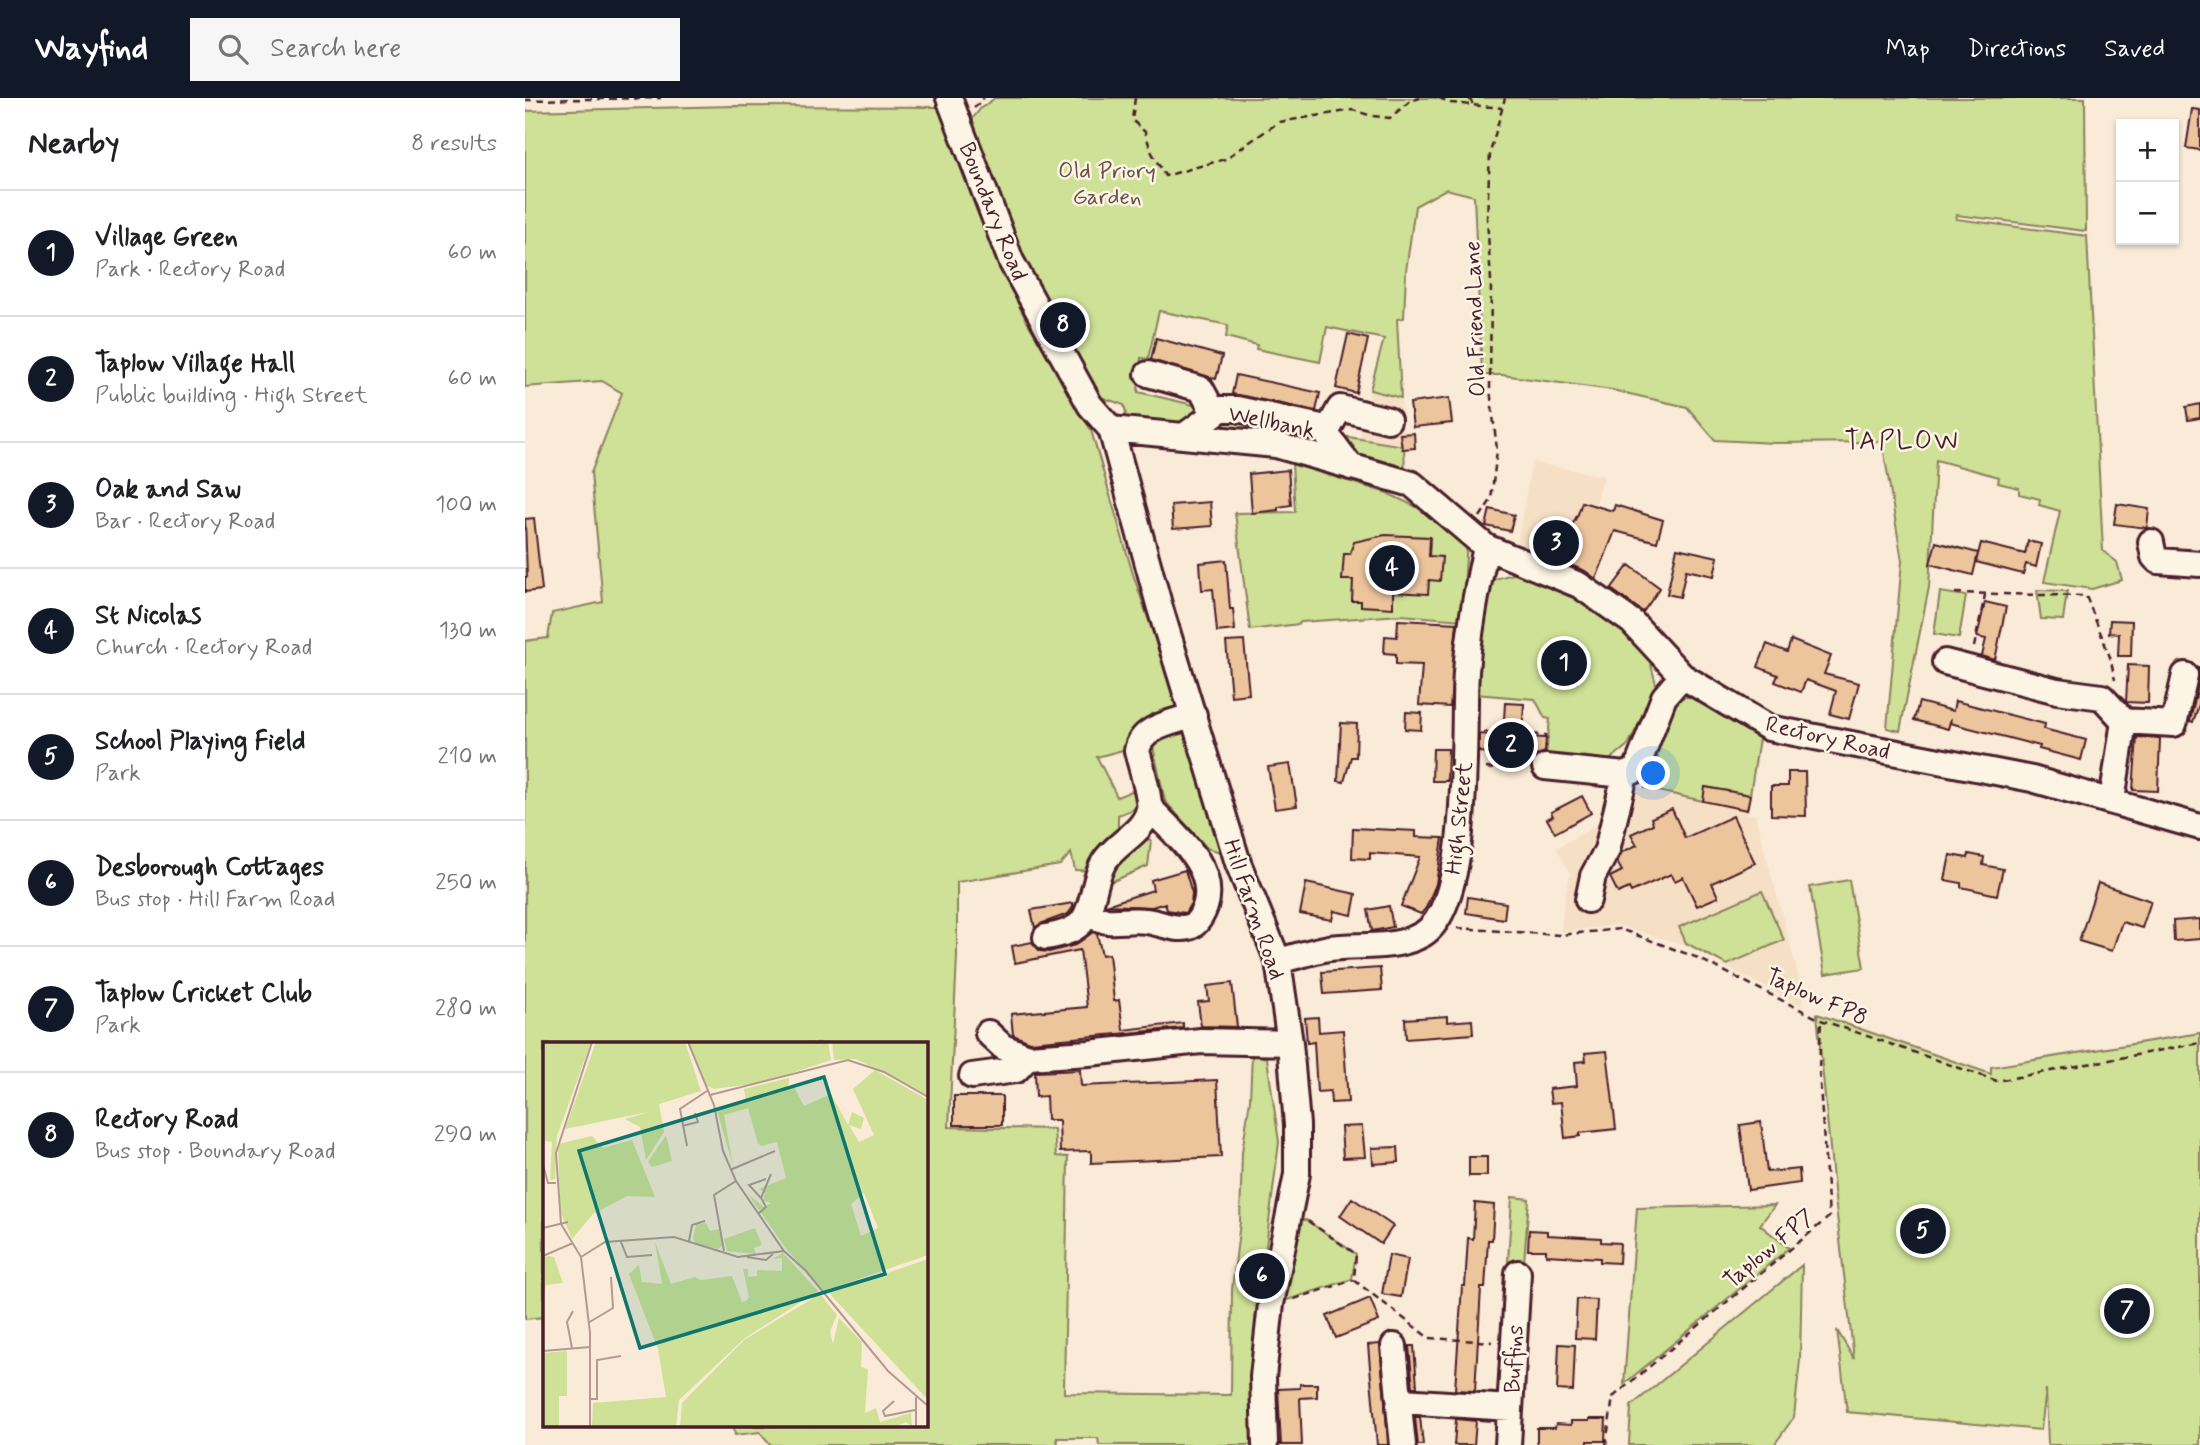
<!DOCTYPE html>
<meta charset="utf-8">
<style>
body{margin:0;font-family:Mynerve,sans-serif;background:#f6f6f6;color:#202124}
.controls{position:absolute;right:21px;top:21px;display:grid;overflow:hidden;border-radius:0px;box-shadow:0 2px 5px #0004}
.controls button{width:63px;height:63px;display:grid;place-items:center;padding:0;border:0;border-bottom:2px solid #e0e0e0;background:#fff;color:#202124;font:35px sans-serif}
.you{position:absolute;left:1129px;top:676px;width:24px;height:24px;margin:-18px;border:5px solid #fff;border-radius:50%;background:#1a73e8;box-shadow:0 0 0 10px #1a73e833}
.badge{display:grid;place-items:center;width:46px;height:46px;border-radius:50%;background:#111827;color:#fff;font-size:23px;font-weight:700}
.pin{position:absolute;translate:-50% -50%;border:4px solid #fff;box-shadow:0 2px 7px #0006}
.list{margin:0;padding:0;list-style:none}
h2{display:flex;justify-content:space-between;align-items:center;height:91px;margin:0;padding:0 28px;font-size:30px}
h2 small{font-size:23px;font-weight:400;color:#757577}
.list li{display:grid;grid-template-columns:46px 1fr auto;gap:21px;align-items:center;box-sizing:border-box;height:126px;padding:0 28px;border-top:2px solid #e0e0e0}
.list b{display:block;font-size:26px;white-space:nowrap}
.list p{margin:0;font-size:23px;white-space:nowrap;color:#757577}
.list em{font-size:23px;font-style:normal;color:#757577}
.icon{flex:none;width:38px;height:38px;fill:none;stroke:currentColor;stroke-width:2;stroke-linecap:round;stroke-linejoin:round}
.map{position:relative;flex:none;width:1675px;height:1347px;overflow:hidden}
header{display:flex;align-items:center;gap:42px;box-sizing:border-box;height:98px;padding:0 35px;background:#111827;color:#fff}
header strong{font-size:33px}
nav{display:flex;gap:38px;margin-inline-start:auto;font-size:24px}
.search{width:490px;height:63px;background:#f6f6f6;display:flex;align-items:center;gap:18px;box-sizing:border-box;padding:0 24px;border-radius:0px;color:#757577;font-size:26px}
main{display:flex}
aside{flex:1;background:#fff}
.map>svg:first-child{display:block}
.built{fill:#f5e0c6}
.green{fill:#cee196;stroke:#8c8060;stroke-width:2}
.building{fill:#edc59d;stroke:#4a1f2b;stroke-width:2}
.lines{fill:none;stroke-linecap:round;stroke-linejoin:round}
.minor-casing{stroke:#4a1f2b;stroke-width:30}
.path{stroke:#4a1f2b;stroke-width:2.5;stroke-dasharray:7 5;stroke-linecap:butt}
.minor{stroke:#fcf5e5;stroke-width:24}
.labels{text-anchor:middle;stroke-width:5;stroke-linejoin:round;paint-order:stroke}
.park-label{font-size:23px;fill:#6b5046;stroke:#fcf5e5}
.street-label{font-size:23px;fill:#4a1f2b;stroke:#fcf5e5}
.quarter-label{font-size:26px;letter-spacing:2px;fill:#4a1f2b;stroke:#fcf5e5}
.inset-road{fill:none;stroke:#b39992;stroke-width:2}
.view{fill:#0f766e;fill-opacity:0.15;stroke:#0f766e;stroke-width:3.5}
.inset-edge{fill:none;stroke:#4a1f2b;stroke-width:3.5}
</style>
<header>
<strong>Wayfind</strong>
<div class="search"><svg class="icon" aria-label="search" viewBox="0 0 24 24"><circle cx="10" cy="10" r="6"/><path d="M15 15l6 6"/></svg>Search here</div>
<nav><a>Map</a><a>Directions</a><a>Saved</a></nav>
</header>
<main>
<aside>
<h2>Nearby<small>8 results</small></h2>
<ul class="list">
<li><span class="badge">1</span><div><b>Village Green</b><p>Park · Rectory Road</p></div><em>60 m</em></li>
<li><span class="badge">2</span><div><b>Taplow Village Hall</b><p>Public building · High Street</p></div><em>60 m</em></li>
<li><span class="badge">3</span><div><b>Oak and Saw</b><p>Bar · Rectory Road</p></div><em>100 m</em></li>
<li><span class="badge">4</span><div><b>St Nicolas</b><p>Church · Rectory Road</p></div><em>130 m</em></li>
<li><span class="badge">5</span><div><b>School Playing Field</b><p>Park</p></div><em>210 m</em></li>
<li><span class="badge">6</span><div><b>Desborough Cottages</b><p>Bus stop · Hill Farm Road</p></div><em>250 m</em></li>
<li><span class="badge">7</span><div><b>Taplow Cricket Club</b><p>Park</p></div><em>280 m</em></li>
<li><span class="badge">8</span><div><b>Rectory Road</b><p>Bus stop · Boundary Road</p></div><em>290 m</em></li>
</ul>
</aside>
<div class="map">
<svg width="1675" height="1347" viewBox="0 0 1675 1347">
<rect width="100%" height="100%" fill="#f9ebd7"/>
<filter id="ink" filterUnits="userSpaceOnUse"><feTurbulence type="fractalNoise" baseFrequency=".0143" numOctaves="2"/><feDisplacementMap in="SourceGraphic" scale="14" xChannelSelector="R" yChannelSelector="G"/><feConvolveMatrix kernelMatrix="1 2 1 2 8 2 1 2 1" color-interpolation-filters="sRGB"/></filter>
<g filter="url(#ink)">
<path class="built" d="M845 291 876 300 879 348 835 340Z
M1007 364 1079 378 1065 427 1057 425 1040 469 992 446Z
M1094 685 1222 712V716H1230L1278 895 1277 908 1157 846 1091 827 1036 834 1039 801 1045 776 1032 750 1081 721 1076 706 1090 699Z"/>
<path class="green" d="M470 0H1560L1561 133 1432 117 1431 121 1562 138 1578 453 1592 464 1597 482 1567 491 1519 484 1535 413 1514 407 1515 401 1494 396V390L1473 385 1474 379 1411 362 1404 489 1375 633 1362 630 1377 463 1357 342 1350 344 1250 345 1190 342 1162 309 1087 292 977 277H957L949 98 921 91 890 108 881 173 879 220 872 221 876 300 845 292 859 241 802 229 795 264 790 263 731 251 732 247 701 239 703 227 634 213 623 261 616 260 613 294 673 308 663 328 596 321 601 315 599 307 579 300 574 312 477 137 448 39V20L456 10Z
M209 8 413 9 473 163 500 220 566 332 608 476 703 756 682 750 640 703 627 644 572 659 592 699 619 688V707L593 717V737L626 742 623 768 588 783 572 773 550 772 546 755 535 767 432 784V858L424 1029 529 1031 531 1058 543 1059 539 1295 706 1297 707 1192 715 1124 717 1054 725 1002 727 956 742 960 754 1044 733 1212 727 1296 733 1347H574L573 1340H532L533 1347H246L235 1334 210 1337 208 1328H401V946H19V1219L0 1221V543L23 540 27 515 78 504 66 375 97 295 77 283 0 289V13Z
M707 320 785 336 794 343 788 353 692 338V321Z
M823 339 879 348 880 376 845 370 826 350Z
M767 366 862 395 900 413 942 443 937 522 876 517 776 524 774 526 725 532 710 415 770 414Z
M995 474 1045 491 1120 544 1131 586 1116 622 1103 647 1083 663 1021 657 1025 621 1020 620 1010 601 950 596 958 497 966 482Z
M1512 492 1542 493 1538 522 1516 521Z
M1415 494 1441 498 1434 540 1409 536Z
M1167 598 1236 628 1225 697 1181 689 1178 703 1120 690 1129 676 1133 658 1127 656C1135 630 1134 601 1167 598Z
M1324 782 1339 870 1300 876 1285 789Z
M1237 793 1259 842 1202 867 1161 845 1154 829Z
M1292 916 1466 976V969L1675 935V1347H1523L1521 1291 1516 1332 1322 1314 1312 1232 1329 1261 1309 1092Z
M987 1099 1004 1101 999 1164 983 1163Z
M1250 1107 1235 1127 1264 1150 1099 1286 1112 1110Z
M774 1122H781L831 1156 827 1181 762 1202 757 1200Z
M1277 1167 1275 1262 1269 1319 1249 1347H1104L1106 1308Z"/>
<path class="building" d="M1667 11 1675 12V52L1661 50Z
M823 236 843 241 831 295 811 290Z
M631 240 697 258 691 281 626 262Z
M711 277 795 295 791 313 707 296Z
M924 300 927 325 888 329 885 305Z
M1675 306V320L1663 322 1661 309Z
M889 335 890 350 877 351 875 336Z
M763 372 766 407 753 409V412L727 415 724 376Z
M685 404 687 428 648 431 646 407Z
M1057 404 1088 413 1090 407 1138 422 1132 444 1090 433 1071 481 1060 473 1010 453 1017 436 1027 440 1029 436 1040 440 1053 416Z
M1592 406 1624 411 1622 430 1589 426Z
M965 411 989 417 985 433 961 428Z
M9 420 17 492 0 494V479H2L0 421Z
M860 437 905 439 904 458 917 459 915 483 904 482 903 496 868 494V510L836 508V503H827L828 482H817L819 456H825L829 444Z
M1503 443 1516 446 1511 469 1501 466 1498 476 1451 464 1456 445 1500 456Z
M1411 444 1453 455 1448 477 1405 466Z
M1152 450 1193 459 1189 478 1161 472 1155 499 1142 496Z
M701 462 705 511H708L710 532 692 534 688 491 677 492 675 465Z
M1104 467 1135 490 1118 514 1086 491Z
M1460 504 1481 509 1470 562 1457 558 1461 541 1452 539Z
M873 522 932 525 925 609 894 607 897 567 871 566V556L859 555 860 538 872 539Z
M1585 522 1607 523 1606 558H1593L1594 536 1584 535Z
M1266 542 1306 558 1299 576 1334 585 1324 621 1305 616 1311 593 1281 582 1276 594 1250 584 1253 577 1233 569 1242 546 1262 554Z
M719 543 724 596 706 598 701 544Z
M1603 567 1624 568 1623 605 1601 604Z
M1673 569H1675V604L1668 624 1665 623 1675 580Z
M1430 603 1520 626 1519 631 1561 642 1556 662 1514 651 1515 648 1425 625 1426 620 1423 631 1389 622 1394 604 1428 613Z
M980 605 999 606 997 639 1021 640 1020 654 1011 658 954 654V636L978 638Z
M881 614 897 615 896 632 880 631Z
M816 625 832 626 831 659H826L819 684 813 683Z
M1612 639 1635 640 1633 693 1608 692Z
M908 651H923L922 683H907Z
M765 666 772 708 750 711 743 669Z
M1263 674H1280L1281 718 1246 717V688H1263Z
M1180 689 1225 697 1222 712 1178 703Z
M1057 698 1066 715 1030 735 1022 721 1028 718 1026 714Z
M1147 711 1160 740 1208 718 1230 765 1187 785 1193 799 1172 808 1158 779 1150 783 1146 776 1106 794 1104 790 1093 795 1085 779 1097 773 1092 764 1097 754 1112 747 1106 736 1128 726 1126 720Z
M828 730 891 733V739L918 740 911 786 901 810 896 816 876 808 895 759 845 755V761L827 760Z
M1444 756 1459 759 1458 767 1478 771 1472 797 1436 789V785L1420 782 1425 757 1443 760Z
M660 772 667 795 666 805 660 815 642 812 640 805 627 809 581 807 628 792 626 782Z
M781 785 831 796 827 817 809 813 807 822 775 816Z
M1573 785 1626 803 1617 830 1597 824 1587 853 1554 843Z
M943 799 981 805 979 821 941 815Z
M548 805V809L543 816 518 825 510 830 506 812Z
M864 808 868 829 847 833 843 812Z
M1675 821V841L1649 843 1648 823Z
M568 834 572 836 577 857 584 856 589 903 594 902 598 932 658 925V930L505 944 488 937 486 916 562 909 555 852 490 865 487 848 507 844 515 853 524 854 550 847Z
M855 870 857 892 799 896 797 874Z
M707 885 712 929 676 928 673 904 684 903 682 888Z
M922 918V924L947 922 948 936 881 941 880 921Z
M793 919 794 934 818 932 823 1004 806 1005 805 993 792 994 789 944 782 945 780 920Z
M1082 953 1091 1031 1055 1035V1038L1040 1040 1036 1004 1026 1005 1024 991 1052 988 1050 964 1061 963 1060 955Z
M555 972 556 988 692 982 696 1059 566 1065V1053L535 1054 534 1022H522L521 998 511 999 510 974Z
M429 998H477V1027H429Z
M1236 1024 1242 1074 1274 1071 1275 1085 1223 1092 1215 1027Z
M837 1028 840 1059 818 1060 816 1029Z
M873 1049 874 1064 848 1066 847 1050Z
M944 1059H962V1078H944Z
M827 1100 868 1128 856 1146 815 1118Z
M950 1105 969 1107 967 1142H963L960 1190H956L950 1293 930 1292 937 1188H940L943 1140 948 1141Z
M1004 1132 1022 1133V1137L1076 1140V1144L1095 1145 1094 1165 1075 1164V1160L1021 1157V1152H1003Z
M864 1157 883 1161 876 1199 857 1196Z
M845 1200 854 1223 811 1240 802 1218Z
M1052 1201 1072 1202 1070 1241 1050 1240Z
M855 1246 860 1304 863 1347H852L843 1247Z
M1034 1246 1050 1247 1048 1293 1032 1292Z
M884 1248H889L892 1289H888Z
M775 1286H792V1299L775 1300 777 1347H756L753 1291 775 1290Z
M890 1319H895L898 1347H893Z
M931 1321 951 1323 949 1347H929Z
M1064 1321H1081L1080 1343H1063V1346L1046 1347H1012V1330H1030L1031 1326 1046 1327V1323H1064Z"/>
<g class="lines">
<g class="minor-casing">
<path id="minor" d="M424 0 486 163 565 307 586 331 635 510 713 765 753 863 765 945 772 1027V1076L746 1206 738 1279 740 1347
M623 276 676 291 689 315
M586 331 751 347 887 386 961 449 1054 487 1107 524 1157 578 1244 630 1507 681 1675 729
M801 335 815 310 863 322
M659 338 696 311H712L796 329 826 369
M1626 444 1629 459 1633 463 1675 466
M1420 564 1532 593 1577 599 1599 623 1587 703
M1599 623 1649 626 1660 577
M1020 669 1100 677 1111 672 1139 599 1157 578
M1063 802 1068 778 1082 752 1100 677
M562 816C568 818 576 822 582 823 595 824 608 821 621 823 634 824 650 833 664 829 672 827 677 817 680 809 693 769 649 736 625 710
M521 839C533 837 547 834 556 825 569 811 568 781 579 764 590 745 619 735 624 711 626 702 615 664 612 653 616 628 648 625 669 617
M753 863C770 859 787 853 804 850 835 846 871 852 898 836 948 806 937 629 941 574 944 532 952 490 961 449
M463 935 478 949 503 959
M447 978 491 972 503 959 564 955 676 943 765 945
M869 1248 874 1300 877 1303
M878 1347 874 1308 877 1303 985 1310
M983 1347 993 1175"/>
</g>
<path class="path" d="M610 0 607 22 620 34 626 53 640 78 700 61 754 24 828 12 847 18 865 20 885 3 895 0
M914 0 926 5 977 10
M944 0 949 8
M0 2 136 0
M449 10 459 0
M955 419 966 402 972 352 965 291 966 183 962 120 965 55 980 0
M1430 495 1561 498 1585 559 1590 582
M1449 549 1460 497
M959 634 1021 637V649
M961 670 971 671
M932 830 1034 837 1095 831 1173 860 1296 922 1472 983 1675 945
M783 1123 831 1156 829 1182 904 1240 967 1244
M769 1201 829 1182
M1081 1347 1088 1299 1304 1119 1294 972 1296 922"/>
<use href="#minor" class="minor"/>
</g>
</g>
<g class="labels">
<g class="park-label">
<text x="582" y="80">Old Priory<tspan x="582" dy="26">Garden</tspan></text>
</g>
<g class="street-label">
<text transform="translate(469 113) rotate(68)" y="8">Boundary Road</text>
<text transform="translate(949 221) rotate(-92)" y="8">Old Friend Lane</text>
<text transform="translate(747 323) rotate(12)" y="8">Wellbank</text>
<text transform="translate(1303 639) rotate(13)" y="8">Rectory Road</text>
<text transform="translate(933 720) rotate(-84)" y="8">High Street</text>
<text transform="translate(730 811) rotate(71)" y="8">Hill Farm Road</text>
<text transform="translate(1292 898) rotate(24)" y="8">Taplow FP8</text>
<text transform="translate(1243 1150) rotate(-40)" y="8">Taplow FP7</text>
<text transform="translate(988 1261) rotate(-87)" y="8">Buffins</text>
</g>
<g class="quarter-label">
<text x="1377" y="351">TAPLOW</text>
</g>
</g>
<g transform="translate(18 944)">
<rect width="385" height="385" fill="#f9ebd7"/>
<path d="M0 0H48L14 94 12 137 7 138 9 100 0 99ZM53 0H142L158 49 116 62 121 90 103 118 97 85 82 77 105 70 22 87ZM145 0H285L288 18 222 40 171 47 164 44ZM289 0H385V54L313 17 291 18ZM332 28 385 58V213L281 249 244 208 205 152 221 165 228 161 220 159 222 151 216 147 243 136 234 100 218 104 215 101 205 66 181 73 190 124 173 65 203 59 201 47 246 36 245 46 251 45 261 64 288 52 305 83 309 70 321 76 318 87 306 83 316 100 331 93 310 47ZM321 151 335 186 318 194 308 162ZM123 93 129 119 109 125 105 120ZM49 94 60 106 89 98 112 155 84 154 50 172 29 197 17 169 15 102ZM163 181 167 189 176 187 179 204 175 207 153 202 150 196 153 183ZM212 186 219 203 211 206 213 212 184 209 181 197ZM112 200 128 242 152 235 158 238 189 234 199 260 203 259 206 255 200 227H205V235L214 234V228L239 229V216L229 217 240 211 275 249 202 296 136 358 133 385H49L50 361 123 355 115 307 86 232 96 223 99 240 119 242ZM5 214 11 215 20 241 3 243 0 255V216ZM385 217V358L286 251ZM277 252 294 273 287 289 290 302 296 276 319 300 318 325 325 327 322 371 333 366 337 380 368 371 369 385 363 380 352 385H137L139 361 201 298ZM24 309V354H16V385H0V311Z" fill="#cee196" fill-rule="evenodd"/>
<path class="inset-road" d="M145 0 171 63 180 109 193 139 241 209 263 229 345 329 385 364M167 53 305 18 341 30 385 55M139 84 155 80 152 71M144 104 137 67 164 49M0 123 5 141H13M187 128 232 109M218 156 206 143 223 137M216 171 223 165 218 156 228 132M0 186 25 180M146 199 149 183 162 179M78 200 84 215 109 213M181 209 171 153 193 139M0 214 30 201M38 215 18 182 13 111 49 0M38 215 62 200 131 195 195 215 241 209M38 215 47 291V385M204 215 223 218 230 212M45 281 70 266 68 235M29 306 24 280 30 269M0 309 47 305M47 357H54V318L78 314M351 359 340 369 342 374 372 368M373 385V355"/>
<path class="view" d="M281 35 342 232 97 306 36 109Z"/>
<rect width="385" height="385" class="inset-edge"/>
</g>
</svg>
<div class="controls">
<button>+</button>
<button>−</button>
</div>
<div class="you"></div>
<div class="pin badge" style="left:1039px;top:565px">1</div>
<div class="pin badge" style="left:986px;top:647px">2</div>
<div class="pin badge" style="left:1031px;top:445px">3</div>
<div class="pin badge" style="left:867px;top:470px">4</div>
<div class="pin badge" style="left:1398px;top:1133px">5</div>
<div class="pin badge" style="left:737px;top:1178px">6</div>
<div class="pin badge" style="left:1602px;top:1213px">7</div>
<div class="pin badge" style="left:538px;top:227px">8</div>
</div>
</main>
